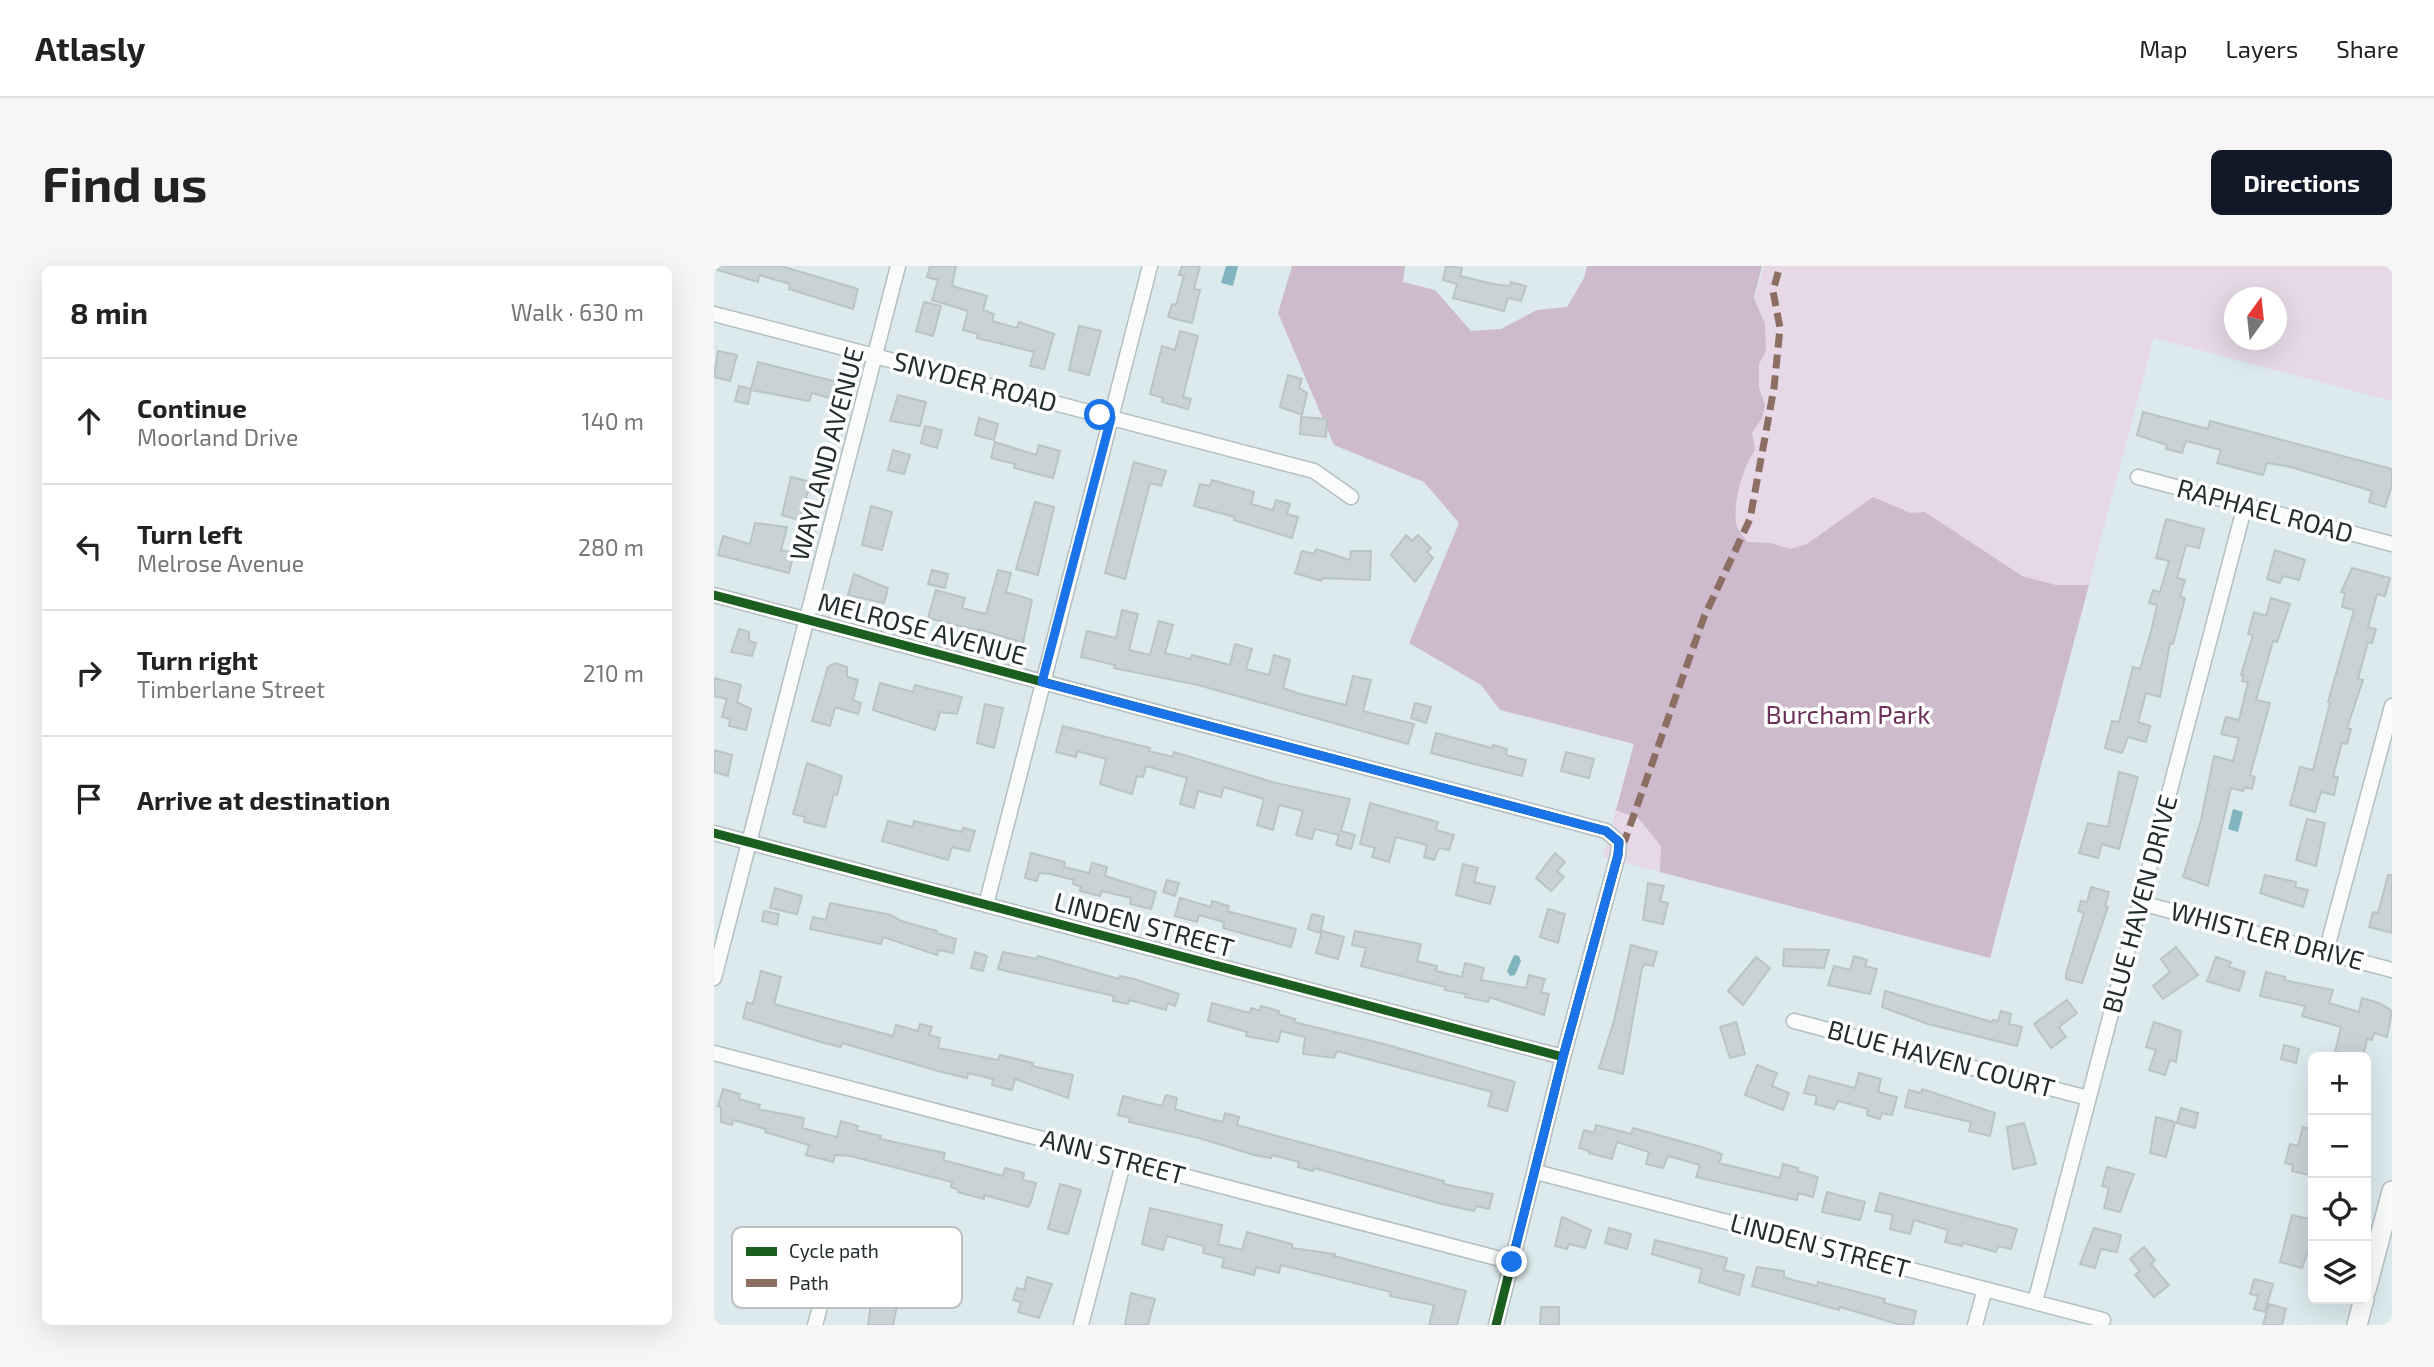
<!DOCTYPE html>
<meta charset="utf-8">
<style>
body{margin:0;font-family:"Exo 2",sans-serif;background:#f6f6f6;color:#222}
.controls{position:absolute;right:21px;bottom:21px;display:grid;overflow:hidden;border-radius:10px;box-shadow:0 7px 28px #0002}
.controls button{width:63px;height:63px;display:grid;place-items:center;padding:0;border:0;border-bottom:2px solid #e0e0e0;background:#fff;color:#222;font:35px sans-serif}
.compass{position:absolute;left:1510px;top:21px;width:63px;height:63px;border-radius:50%;background:#fff;box-shadow:0 7px 28px #0002;rotate:15deg}
.stop{position:absolute;width:21px;height:21px;margin:-16px;border:5px solid #1a73e8;border-radius:50%;background:#fff}
.stop.end{background:#1a73e8;border-color:#fff;box-shadow:0 2px 7px #0008}
.list{margin:0;padding:0;list-style:none}
h2{display:flex;justify-content:space-between;align-items:center;height:91px;margin:0;padding:0 28px;font-size:30px}
h2 small{font-size:23px;font-weight:400;color:#767676}
.list li{display:grid;grid-template-columns:46px 1fr auto;gap:21px;align-items:center;box-sizing:border-box;height:126px;padding:0 28px;border-top:2px solid #e0e0e0}
.list b{display:block;font-size:26px;white-space:nowrap}
.list p{margin:0;font-size:23px;white-space:nowrap;color:#767676}
.list em{font-size:23px;font-style:normal;color:#767676}
.icon{flex:none;width:38px;height:38px;fill:none;stroke:currentColor;stroke-width:2;stroke-linecap:round;stroke-linejoin:round}
.map{position:relative;flex:none;width:1678px;height:1059px;overflow:hidden;border-radius:10px}
header{display:flex;align-items:center;gap:42px;box-sizing:border-box;height:98px;padding:0 35px;background:#fff;border-bottom:2px solid #e0e0e0}
header strong{font-size:33px}
nav{display:flex;gap:38px;margin-inline-start:auto;font-size:24px}
.intro{display:flex;align-items:center;justify-content:space-between;box-sizing:border-box;height:168px;padding:0 42px}
h1{margin:0;font-size:49px}
.button{padding:18px 32px;border-radius:10px;background:#111827;color:#fff;font-size:24px;font-weight:700}
main{display:flex;gap:42px;padding:0 42px}
aside{flex:1;background:#fff;border-radius:10px;box-shadow:0 7px 28px #0002}
.map>svg:first-child{display:block}
.green{fill:#e6d8e6;fill-rule:evenodd}
.forest{fill:#cebacd}
.water{fill:#80b4bf}
.building{fill:#c8d3d5;stroke:#b9c4c6;stroke-width:2}
.lines{fill:none;stroke-linecap:round;stroke-linejoin:round}
.street-casing{stroke:#b4bfc2;stroke-width:17}
.secondary-casing{stroke:#b4bfc2;stroke-width:22}
.street{stroke:#fafcfc;stroke-width:14}
.secondary{stroke:#fafcfc;stroke-width:19}
.quiet{stroke:#8d6e63;stroke-width:7;stroke-dasharray:14 7;stroke-linecap:butt}
.cycleway-casing{stroke:#fff;stroke-width:13}
.cycleway{stroke:#1b5e20;stroke-width:9}
.route{stroke:#1a73e8;stroke-width:9}
.labels{text-anchor:middle;stroke-width:7;stroke-linejoin:round;paint-order:stroke}
.street-label{font-size:26px;fill:#232d2f;stroke:#fff}
.park-label{font-size:26px;fill:#6c305a;stroke:#fff}
.key{fill:#fff;stroke:#bdc0c1;stroke-width:2}
.key-label{font-size:19px;fill:#232d2f}
</style>
<header>
<strong>Atlasly</strong>
<nav><a>Map</a><a>Layers</a><a>Share</a></nav>
</header>
<div class="intro"><h1>Find us</h1><a class="button">Directions</a></div>
<main>
<aside>
<h2>8 min<small>Walk · 630 m</small></h2>
<ul class="list">
<li><svg class="icon" aria-label="ahead" viewBox="0 0 24 24"><path d="M12 20V5M6 11l6-6 6 6"/></svg><div><b>Continue</b><p>Moorland Drive</p></div><em>140 m</em></li>
<li><svg class="icon" aria-label="left" viewBox="0 0 24 24"><path d="M17 20v-9H6M10 6l-5 5 5 5"/></svg><div><b>Turn left</b><p>Melrose Avenue</p></div><em>280 m</em></li>
<li><svg class="icon" aria-label="right" viewBox="0 0 24 24"><path d="M7 20v-9h11M14 6l5 5-5 5"/></svg><div><b>Turn right</b><p>Timberlane Street</p></div><em>210 m</em></li>
<li><svg class="icon" aria-label="arrive" viewBox="0 0 24 24"><path d="M6 21V4h12l-3 4 3 4H6"/></svg><div><b>Arrive at destination</b></div></li>
</ul>
</aside>
<div class="map">
<svg width="1678" height="1059" viewBox="0 0 1678 1059">
<rect width="100%" height="100%" fill="#dceaed"/>
<path class="green" d="M1050 0H1678V135L1440 72 1276 692 889 591ZM1520 32H1562V74H1520Z"/>
<path class="forest" d="M578 0H691L689 16 721 24 757 65 787 63 823 44 853 41 870 12 873 0H1048L1040 32 1051 58 1052 85 1045 98V122L1051 139 1048 153 1038 166 1041 184C1029 199 1016 245 1024 263 1026 267 1031 272 1033 276L1057 277 1076 283 1093 278 1159 231 1197 247 1211 246 1308 310 1342 319H1375L1276 692 946 606 947 580 925 553 902 544 920 478 786 444 767 419 695 377 745 257 710 216 620 179 564 47Z"/>
<path class="water" d="M512 0H524L519 20 507 17Z
M1519 543 1529 546 1524 566 1514 563Z
M800 689 805 690 807 695 801 709 796 710 793 705Z"/>
<path class="building" d="M0 0H67L144 23 139 43 75 23 76 18 45 9 44 16 0 3Z
M216 0H242L238 20 273 30 269 44 280 48 278 55 303 62 305 56 340 68 330 103 316 100 320 86 263 72 264 68 249 64 254 45 218 34 224 14 213 11Z
M468 0H486L480 23 486 24 478 57 454 51 458 38 462 39 470 10 465 9Z
M732 0 748 2 746 10 779 18 796 20 797 16 812 20 807 35 794 32 790 45 739 32 743 18 729 14Z
M210 36 227 40 219 70 202 65Z
M365 60 387 65 375 109 355 104Z
M466 65 484 70 469 131 477 133 474 143 448 136 449 132 436 128 448 80 461 84Z
M4 85 23 89 16 115 0 111Z
M44 96 131 118 126 135 98 127 95 135 37 124 34 138 21 135 25 120 37 123Z
M574 109 588 113 585 122 593 127 588 149 566 141Z
M184 129 212 136 206 160 176 155Z
M1429 146 1494 163 1496 155 1678 203V219L1671 241 1655 236 1658 225 1577 201 1553 197 1549 209 1503 197 1507 184 1472 175 1468 187 1452 183 1453 179 1423 169Z
M587 151 613 153 612 171 586 168Z
M265 152 284 158 280 174 261 169Z
M211 160 228 164 223 182 207 177Z
M281 176 322 189 325 179 346 185 339 212 300 202 301 198 277 192Z
M179 184 196 189 190 208 174 204Z
M420 196 452 205 447 220 436 217 411 313 391 307Z
M77 211 97 216 85 254 68 249Z
M498 214 540 226 537 238 559 244 562 234 576 238 573 248 584 251 578 272 520 254 521 251 480 240 486 218 496 220Z
M321 236 340 241 324 309 302 303Z
M157 240 178 246 168 284 148 279Z
M1452 253 1490 263 1485 282 1472 279 1463 312 1471 314 1466 331 1471 332 1459 378 1456 377 1446 431 1432 427 1424 456 1436 460 1432 476 1414 471 1408 487 1391 482 1398 455 1405 456 1419 401 1426 403 1438 362 1443 339 1435 337 1439 324 1446 326 1455 295 1442 292Z
M41 257 73 261 67 284 80 287 75 307 4 289 9 270 36 278Z
M692 269 698 275 704 269 717 282 713 286 719 292 701 316 677 289Z
M602 283 636 294 637 285H657L656 314 608 312 607 315 581 307 588 285 600 288Z
M1561 284 1591 294 1585 314 1569 310 1566 317 1553 313Z
M1638 302 1676 312 1671 330 1663 328 1654 361 1662 363 1658 377 1654 376 1644 413 1649 414 1633 462 1637 463 1633 478 1628 477 1619 510 1624 511 1620 529 1607 526 1601 546 1576 539 1586 501 1599 504 1616 437 1614 436 1640 344 1628 341 1631 327 1627 326Z
M218 304 234 308 231 322 214 318Z
M284 304 297 307 292 326 318 334 309 377 265 363V365L214 352 222 324 251 332 248 342 272 348Z
M140 308 174 322 170 337 134 329Z
M1557 332 1576 338 1563 376 1559 375 1542 434 1556 437 1536 509 1541 511 1538 523 1531 521 1529 525 1517 522 1494 620 1469 611 1487 554 1500 490 1519 495 1525 472 1507 468 1512 451 1525 454 1534 416 1528 415 1530 409H1527L1539 369 1534 368 1540 346 1552 350Z
M408 344 424 348 415 384 436 389 445 355 459 359 451 387 476 393 478 389 516 399 521 378 538 383 532 403 555 409 560 389 576 394 569 422 586 428 632 439 639 410 657 414 649 445 700 458 694 478 484 419 400 402 401 399 367 391 373 365 402 372Z
M25 363 35 366V375L42 377 38 390 17 386Z
M121 397 133 401V411L144 414 139 434 147 437 144 448 121 441 116 460 98 455 114 401Z
M0 412 27 419 23 436 37 443 32 464 15 460 16 453 8 451 13 433 0 430Z
M166 417 199 426 201 419 248 431 243 448 226 446 221 464 159 444Z
M701 437 717 441 712 457 697 452Z
M271 438 289 442 280 482 263 477Z
M349 460 436 482 435 485 459 491 460 486 562 517 636 533 627 565 641 569 637 583 622 579 625 569 601 563 598 573 582 569 589 545 565 539 559 564 543 559 550 533 510 521 507 531 484 525 480 542 466 538 473 512 439 502 432 500 429 511 423 510 418 528 386 518 392 493 363 485 362 491 342 486Z
M722 467 778 482 779 479 793 483 792 489 812 494 808 510 717 487Z
M0 484 18 489 14 510 0 506Z
M852 486 880 493 875 512 847 505Z
M93 497 128 510 123 529 120 528 111 561 90 556 91 551 79 548Z
M1405 506 1424 511 1405 583 1388 578 1384 592 1365 587 1374 557 1394 561Z
M656 537 724 556 722 564 740 569 735 584 725 582 720 594 710 591 713 579 682 571 675 596 658 591 661 582 646 578Z
M1593 553 1611 557 1602 600 1582 594Z
M174 555 199 561 200 555 248 566 249 562 261 565 255 585 238 581 234 594 168 575Z
M317 587 351 596 350 601 375 607 378 597 393 601 391 610 442 626 437 643 416 638 417 632 388 625 386 630 366 625 367 621 359 618 360 614 337 608 325 607 323 615 311 612Z
M841 587 851 596 843 605 850 611 837 625 822 612Z
M749 598 764 602 760 616 781 621 776 638 742 629Z
M1551 609 1582 616 1581 621 1594 624 1589 641 1546 627Z
M1674 609H1678V667L1655 661 1659 646 1664 647Z
M453 614 465 617 461 630 449 626Z
M934 617 950 620 946 635 954 637 949 658 929 654Z
M1377 621 1395 626 1391 640 1394 641 1368 717 1352 713V708L1370 647 1364 645 1367 635 1373 636Z
M61 622 88 630 83 648 56 642Z
M466 632 497 641 498 635 515 640 513 645 582 663 577 681 509 662 510 656 485 649 483 656 461 650Z
M116 637 177 649 187 655 223 665 222 667 242 673 239 687 225 684 223 689 169 671 167 678 96 663 99 651 112 654Z
M834 643 851 648 844 677 826 671Z
M50 645 65 648 63 659 48 655Z
M598 648 610 651 606 667 594 663Z
M608 665 630 671 624 693 602 687Z
M641 665 707 678 703 695 723 700 722 705 748 711 751 697 770 702 767 714 812 722 815 709 831 713 827 726 835 728 830 749 775 731 774 736 751 731 752 728 731 724V721L647 700 652 682 638 679Z
M917 679 943 686 939 700 931 698 928 702 909 808 885 802 900 755Z
M1462 681 1484 709 1449 733 1439 720 1456 706 1447 693Z
M1070 683 1115 684 1110 702 1069 700Z
M261 686 273 690 269 705 257 702Z
M289 686 323 693 324 690 405 713 406 710 420 713 465 728 461 740 453 737 452 744 415 734 414 738 399 735 400 730 284 703Z
M1140 690 1153 694 1151 700 1163 703 1156 728 1114 719 1120 700 1136 704Z
M1042 691 1056 702 1029 739 1014 725Z
M1502 691 1517 696 1515 701 1531 706 1525 725 1493 715Z
M47 705 67 711 60 738 179 770 182 759 204 765 206 758 218 761 215 769 226 772 224 782 284 794 286 789 319 797 318 800 359 809 354 832 301 813 298 824 278 819 279 813 254 807 253 812 224 805 128 777 127 781 110 777 29 752 33 736 39 738Z
M1552 706 1571 711 1570 714 1619 724 1615 737 1645 746 1648 732 1665 737 1678 745 1673 771 1660 767 1658 774 1653 773 1649 791 1621 786 1627 761 1588 750 1591 740 1546 730Z
M1171 725 1278 756 1279 754 1284 755 1287 745 1297 748 1295 758 1308 761 1303 780 1214 758 1168 741Z
M1353 734 1363 747 1345 761 1352 771 1337 782 1320 758Z
M498 737 536 747 537 742 546 745 547 740 565 745 564 748 581 753 580 756 674 779 801 816 793 845 774 840 778 826 623 785 620 792 589 788 591 771 567 765 564 776 532 770 533 766 494 755Z
M1022 756 1031 788 1016 792 1006 761Z
M1440 756 1467 765 1462 796 1456 794 1451 809 1435 804 1442 784 1432 781Z
M1570 779 1585 783 1582 797 1567 793Z
M1043 799 1063 807 1058 820 1075 827 1069 844 1031 829Z
M1145 807 1167 813 1164 826 1183 831 1178 849 1168 847 1166 853 1153 849 1154 843 1124 835 1120 843 1101 838 1103 830 1090 827 1095 810 1141 822Z
M9 823 26 828 25 833 46 839 44 843 90 852 88 862 123 871 127 855 144 860 142 864 167 870 166 873 231 887 229 894 289 910 291 902 310 907 309 914 322 917 317 936 314 941 270 929V933L244 926 245 924 237 921 238 916 136 890 121 889 119 896 92 889 95 879 51 866 52 863 19 854 18 859 7 856V841L4 840Z
M1208 823 1281 847 1276 870 1255 865 1257 856 1191 841 1195 824 1207 827Z
M452 829 463 832 461 843 481 849 509 856 511 847 525 851 523 859 730 915 729 918 779 928 775 943 762 940 760 945 724 937 600 902 599 905 584 901 585 896 558 889 557 892 540 889 485 872 415 856 416 852 404 849 409 830 448 840Z
M1467 842 1484 847 1481 862 1463 857Z
M1442 851 1461 856 1452 891 1436 887Z
M1310 857 1322 898 1299 903 1293 861Z
M882 859 917 868 919 862 991 882 1008 888 1005 897 1066 912 1069 898 1084 902 1083 905 1104 911 1099 931 1084 927 1083 934 982 911 986 899 954 890 949 902 932 898 935 886 903 876 898 893 875 887 876 885 865 882 870 864 880 867Z
M1589 861 1599 864V892L1595 909 1578 905 1579 899 1571 897 1576 878 1584 880Z
M1393 901 1420 908 1406 946 1390 942 1395 922 1388 920Z
M346 918 367 924 354 968 334 963Z
M1113 926 1151 936 1146 954 1108 946Z
M1166 927 1303 963 1297 983 1284 980 1282 986 1249 977 1248 980 1231 976 1234 964 1200 954 1196 968 1176 963 1179 949 1161 945Z
M436 942 508 959 504 978 528 984 533 966 578 978V982L621 988 620 990 752 1025 743 1059H715L720 1039 676 1030 677 1026 567 999 565 1007 542 1001 540 1009 508 1001 510 992 489 987 490 980 453 970 449 984 428 978Z
M1578 949 1599 954V972L1588 1002 1566 996Z
M848 951 877 964 871 982 855 978 853 983 841 980Z
M895 962 917 968 913 983 891 977Z
M1380 962 1407 969 1403 986 1387 983 1381 1002 1366 998Z
M941 974 1013 992 1010 1004 1030 1009 1025 1029 985 1016 988 1003 938 988Z
M1430 981 1441 994 1437 998 1455 1019 1440 1031 1421 1009 1426 1005 1416 993Z
M1043 1001 1070 1005V1011L1079 1014 1103 1020 1104 1016 1171 1033 1170 1037 1202 1045 1199 1059H1187L1126 1041 1125 1044 1038 1020Z
M313 1011 338 1018 325 1052 304 1046 307 1036 299 1034 303 1022 310 1024Z
M1540 1013 1559 1018 1551 1046 1540 1043 1544 1030 1536 1028Z
M417 1027 441 1033 434 1059H411Z
M158 1030 184 1035 179 1059H154Z
M1555 1038 1572 1043 1568 1059H1549Z
M827 1041H845V1059H826Z"/>
<g class="lines">
<g class="street-casing">
<path id="street" d="M0 48 600 205 637 231
M1424 211 1678 278
M0 329 892 565 905 576 904 589 849 791 782 1059
M0 567 849 791
M1427 637 1678 704
M272 639 436 0
M1612 686 1678 440
M0 712 184 0
M1080 755 1374 832
M0 787 798 996
M822 906 1389 1054
M1321 1036 1531 239
M101 1059 106 1041
M367 1059 410 894
M1261 1059 1271 1023"/>
</g>
<g class="secondary-casing">
<path id="secondary" d="M1652 1024 1678 925
M1643 1059 1650 1033"/>
</g>
<use href="#street" class="street"/>
<use href="#secondary" class="secondary"/>
<path class="quiet" d="M905 576 911 574 990 351 1036 253 1060 122 1066 62 1059 25 1066 0"/>
<g class="cycleway-casing">
<path id="cycleway" d="M0 329 892 565 905 576 904 589 849 791 782 1059
M0 567 849 791"/>
</g>
<use href="#cycleway" class="cycleway"/>
</g>
<g class="lines">
<path class="route" d="M386 149 397 152 328 416 892 565 905 576 904 589 849 791 798 996"/>
</g>
<g class="labels">
<g class="street-label">
<text transform="translate(261 116) rotate(15)" y="9">SNYDER ROAD</text>
<text transform="translate(113 188) rotate(-75)" y="9">WAYLAND AVENUE</text>
<text transform="translate(1551 245) rotate(15)" y="9">RAPHAEL ROAD</text>
<text transform="translate(208 363) rotate(15)" y="9">MELROSE AVENUE</text>
<text transform="translate(1426 638) rotate(-75)" y="9">BLUE HAVEN DRIVE</text>
<text transform="translate(430 659) rotate(15)" y="9">LINDEN STREET</text>
<text transform="translate(1553 670) rotate(15)" y="9">WHISTLER DRIVE</text>
<text transform="translate(1227 793) rotate(15)" y="9">BLUE HAVEN COURT</text>
<text transform="translate(399 891) rotate(15)" y="9">ANN STREET</text>
<text transform="translate(1106 980) rotate(15)" y="9">LINDEN STREET</text>
</g>
<g class="park-label">
<text x="1134" y="458">Burcham Park</text>
</g>
</g>
<rect x="18" y="961" width="230" height="81" rx="10" class="key"/>
<rect x="32" y="981" width="31" height="9" fill="#1b5e20"/>
<rect x="32" y="1013" width="31" height="8" fill="#8d6e63"/>
<g class="key-label">
<text x="75" y="992">Cycle path</text>
<text x="75" y="1024">Path</text>
</g>
</svg>
<div class="controls">
<button>+</button>
<button>−</button>
<button><svg class="icon" aria-label="locate" viewBox="0 0 24 24"><circle cx="12" cy="12" r="6"/><path d="M12 2v4M12 18v4M2 12h4M18 12h4"/></svg></button>
<button><svg class="icon" aria-label="layers" viewBox="0 0 24 24"><path d="M12 4l9 5-9 5-9-5zM3 14l9 5 9-5"/></svg></button>
</div>
<svg class="compass" viewBox="-18 -18 36 36"><path d="M0-13l5 13h-10z" fill="#e53935"/><path d="M0 13l5-13h-10z" fill="#767676"/></svg>
<div class="stop" style="left:386px;top:149px"></div>
<div class="stop end" style="left:798px;top:996px"></div>
</div>
</main>
